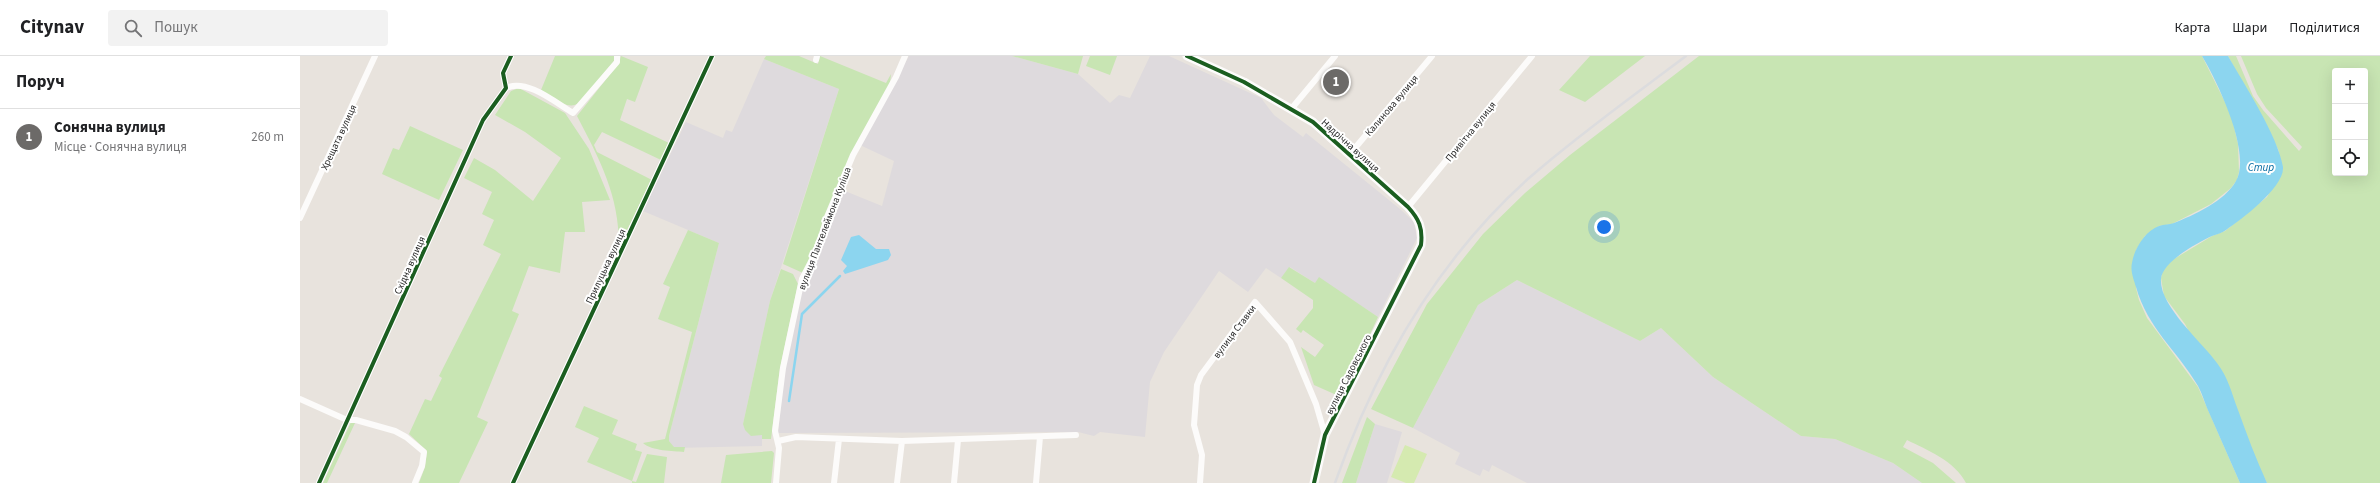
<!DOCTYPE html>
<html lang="uk">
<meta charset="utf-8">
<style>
body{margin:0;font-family:"Source Sans 3",sans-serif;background:#f2f2f2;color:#202124}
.controls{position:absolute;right:12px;top:12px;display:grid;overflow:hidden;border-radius:4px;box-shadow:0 4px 16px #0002}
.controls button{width:36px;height:36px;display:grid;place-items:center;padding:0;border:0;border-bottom:1px solid #e0e0e0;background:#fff;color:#202124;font:20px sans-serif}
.you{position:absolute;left:1304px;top:171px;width:14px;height:14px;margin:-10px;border:3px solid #fff;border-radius:50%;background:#1a73e8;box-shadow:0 0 0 6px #1a73e833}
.badge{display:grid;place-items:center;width:26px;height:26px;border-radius:50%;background:#6c6a68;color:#fff;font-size:13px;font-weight:700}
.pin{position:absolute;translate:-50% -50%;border:2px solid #fff;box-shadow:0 1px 4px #0006}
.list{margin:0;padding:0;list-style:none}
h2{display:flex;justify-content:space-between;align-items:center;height:52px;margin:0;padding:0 16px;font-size:17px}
h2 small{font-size:13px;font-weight:400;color:#757577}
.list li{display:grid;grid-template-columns:26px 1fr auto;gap:12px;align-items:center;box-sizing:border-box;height:56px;padding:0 16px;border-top:1px solid #e0e0e0}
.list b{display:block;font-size:15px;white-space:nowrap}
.list p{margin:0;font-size:13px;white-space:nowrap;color:#757577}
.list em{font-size:13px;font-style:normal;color:#757577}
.icon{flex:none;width:22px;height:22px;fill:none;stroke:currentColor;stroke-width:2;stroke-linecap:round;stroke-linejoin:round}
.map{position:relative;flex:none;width:2080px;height:427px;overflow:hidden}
header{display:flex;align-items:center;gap:24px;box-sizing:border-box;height:56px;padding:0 20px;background:#fff;border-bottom:1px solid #e0e0e0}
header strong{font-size:19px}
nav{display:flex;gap:22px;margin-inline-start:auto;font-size:14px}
.search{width:280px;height:36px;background:#f2f2f2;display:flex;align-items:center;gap:10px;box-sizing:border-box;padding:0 14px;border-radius:4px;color:#757577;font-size:15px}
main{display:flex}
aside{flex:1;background:#fff}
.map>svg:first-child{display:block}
.industrial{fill:#dedadd}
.green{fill:#c8e5b3;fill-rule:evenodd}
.pitch{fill:#d5eab0}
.water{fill:#8cd5ef}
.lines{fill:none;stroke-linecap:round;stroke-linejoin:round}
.stream{stroke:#8cd5ef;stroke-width:2.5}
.street{stroke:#fcfbfa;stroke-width:6}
.secondary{stroke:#fcfbfa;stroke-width:9}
.rail{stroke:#dcdcde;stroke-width:2.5}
.cycleway-casing{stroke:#fff;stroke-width:6}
.cycleway{stroke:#1b5e20;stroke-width:4}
.labels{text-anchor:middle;stroke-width:4;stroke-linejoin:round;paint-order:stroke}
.street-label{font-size:10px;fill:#292929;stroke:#fff}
.water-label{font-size:11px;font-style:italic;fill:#046aa1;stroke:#fff}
</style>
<header>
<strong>Citynav</strong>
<div class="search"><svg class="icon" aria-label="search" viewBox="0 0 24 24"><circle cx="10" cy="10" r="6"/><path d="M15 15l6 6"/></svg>Пошук</div>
<nav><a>Карта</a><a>Шари</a><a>Поділитися</a></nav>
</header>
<main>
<aside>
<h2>Поруч<small></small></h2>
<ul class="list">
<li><span class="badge">1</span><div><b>Сонячна вулиця</b><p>Місце · Сонячна вулиця</p></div><em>260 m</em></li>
</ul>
</aside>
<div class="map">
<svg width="2080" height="427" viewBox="0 0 2080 427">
<rect width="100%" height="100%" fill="#e8e3dd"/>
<path class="industrial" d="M609 0H712L778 18 810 47 819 39 830 42 850 0H869L961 42 974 59 1003 81 1006 77 1100 153 1114 166 1117 182 1078 261 1019 222 1015 227 990 211 981 222 966 212 948 236 919 215 864 296 850 326 845 381 800 376 794 380 778 376 478 377 485 313 504 224 520 193 529 161 540 133 582 150 594 105 560 89Z
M464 3 539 33 470 245 443 368 462 379V390L374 392 369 385V380L419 187 343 155 386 66 423 82 426 74 432 76Z
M1217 224 1340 285 1361 272 1413 321 1501 380 1535 383 1593 407 1622 427H1227L1192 409 1189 416 1183 413 1180 420 1155 408 1160 397 1113 372 1178 249Z
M1075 368 1102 376 1087 427H1056Z"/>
<path class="green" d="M255 0H315L314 5 279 47C267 55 252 41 241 34Z
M321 0 348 11 335 46 327 43 320 64 369 87 361 104 302 76 294 89 297 96 352 124 319 190C319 139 300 104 277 60L319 7Z
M466 0H499L518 8 520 0 586 27 591 18 590 28 551 98 516 191 503 217 483 208 539 33 464 3Z
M712 0H783L778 18Z
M790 0H817L810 19 786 10Z
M1290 0H1345L1285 46 1259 34Z
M1399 0H1902L1931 58 1938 88 1939 116 1937 124 1931 132 1911 148 1872 168 1859 170 1845 180 1836 194V232L1839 244 1847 262 1898 331 1940 427H1666C1655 405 1627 394 1607 384L1603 391 1633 407 1656 427H1622L1593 407 1535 383 1501 380 1413 321 1361 272 1340 285 1217 224 1178 249 1113 372 1071 353 1127 248 1183 178 1225 137 1270 99Z
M1928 0H1936L1953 40 1963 54 1999 95 2002 91 1966 52 1957 38 1941 0H2080V427H1967L1885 268 1864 240 1861 222 1863 213 1869 206 1912 180 1925 175 1967 141 1983 113 1978 93ZM2035 15H2065V117H2035Z
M219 32 265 57 289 93 310 144 282 146 285 176H265L260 217 229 210 212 255 219 258 177 361 188 366 159 427H119L125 411 127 395 109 378 125 343 131 345 142 322 139 320 201 198 183 189 194 164 182 158 192 136 164 122 174 102 195 114 233 145 261 102 225 76 195 59 211 35Z
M110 70 163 94 139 144 82 118 93 92 99 94Z
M388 174 419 187 369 380V385L374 391H385L384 396C373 395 352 395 343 387L365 383 392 276 358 263 370 231 363 228Z
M989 211 1015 227 1019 221 1078 261 1041 341 1014 329 1001 291 1015 301 1024 289 1003 274 1001 277 996 273 1013 252V244L981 222Z
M481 213 493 218 498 228 480 312 471 383H462V379L451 380 445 374 443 368 470 245Z
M284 350 318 364 312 378 337 388 335 394 342 396 332 425 336 426 347 398 367 401 364 427H332V425L287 406 299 382 275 371Z
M1067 361 1075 368 1056 427H1042Z
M51 366 55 367 27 427H23Z
M472 395 474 397 471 427H421L426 399Z"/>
<path class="pitch" d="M1105 389 1127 398 1114 427H1106L1091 421Z"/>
<path class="water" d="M1902 0H1928C1944 28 1978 80 1983 111 1985 131 1941 164 1926 174 1922 177 1917 178 1912 180 1897 187 1862 206 1861 223 1859 250 1902 286 1917 307 1928 321 1932 338 1938 354 1947 379 1956 403 1967 427H1940C1929 402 1918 377 1907 352 1904 345 1902 337 1898 330 1876 293 1848 273 1836 231 1834 224 1830 215 1832 207 1834 193 1845 175 1859 170 1864 168 1869 169 1874 167 1894 159 1925 145 1936 125 1952 97 1917 25 1902 0Z
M559 179 576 193H589L591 199 588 204 545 218 543 215 547 210 541 204 551 181Z"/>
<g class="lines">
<path class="stream" d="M489 345 502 258 540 220"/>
<path class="street" d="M516 4 517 0
M206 32C227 22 256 47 273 57L317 6V0
M992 52 1035 0
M1050 98 1132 0
M1108 151 1232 0
M0 162 75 0
M0 343 47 364H56L95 375 106 381 124 396 122 410 115 427
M478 385 496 381 602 385 776 379
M19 427 183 64 206 32 203 17 211 0
M213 427 412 0
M476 427 479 392 475 375 483 312 502 223 518 192 527 161 553 99 596 21 605 0
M534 427 539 383
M597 427 602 385
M654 427 658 384
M736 427 740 381
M900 427 902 399 894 369 897 329 901 319 955 246 990 286 1016 348 1025 379"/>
<path class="secondary" d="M887 0 944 26 1013 66 1108 151C1119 163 1123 172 1121 189L1025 379 1014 427"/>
<path class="rail" d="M1035 427C1076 311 1136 205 1229 122 1278 79 1333 40 1386 0"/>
<g class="cycleway-casing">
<path id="cycleway" d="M887 0 944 26 1013 66 1108 151C1119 163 1123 172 1121 189L1025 379 1014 427
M19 427 183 64 206 32 203 17 211 0
M213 427 412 0"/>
</g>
<use href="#cycleway" class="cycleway"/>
</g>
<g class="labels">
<g class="street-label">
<text transform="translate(1091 49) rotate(-50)" y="4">Калинова вулиця</text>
<text transform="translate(1170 75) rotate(-51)" y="4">Привітна вулиця</text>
<text transform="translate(38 81) rotate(-65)" y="4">Хрещата вулиця</text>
<text transform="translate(1051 89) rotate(42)" y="4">Надрічна вулиця</text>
<text transform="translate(524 172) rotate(-69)" y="4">вулиця Пантелеймона Куліша</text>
<text transform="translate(109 209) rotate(-66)" y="4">Східна вулиця</text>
<text transform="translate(305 210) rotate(-65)" y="4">Прилуцька вулиця</text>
<text transform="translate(934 275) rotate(-53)" y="4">вулиця Ставки</text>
<text transform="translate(1048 318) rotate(-63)" y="4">вулиця Садовського</text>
</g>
<g class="water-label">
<text x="1961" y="115">Стир</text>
</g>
</g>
</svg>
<div class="controls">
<button>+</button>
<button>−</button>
<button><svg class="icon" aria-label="locate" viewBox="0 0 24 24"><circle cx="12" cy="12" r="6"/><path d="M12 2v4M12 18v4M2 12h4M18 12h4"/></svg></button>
</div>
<div class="you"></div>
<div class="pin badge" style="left:1036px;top:26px">1</div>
</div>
</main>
